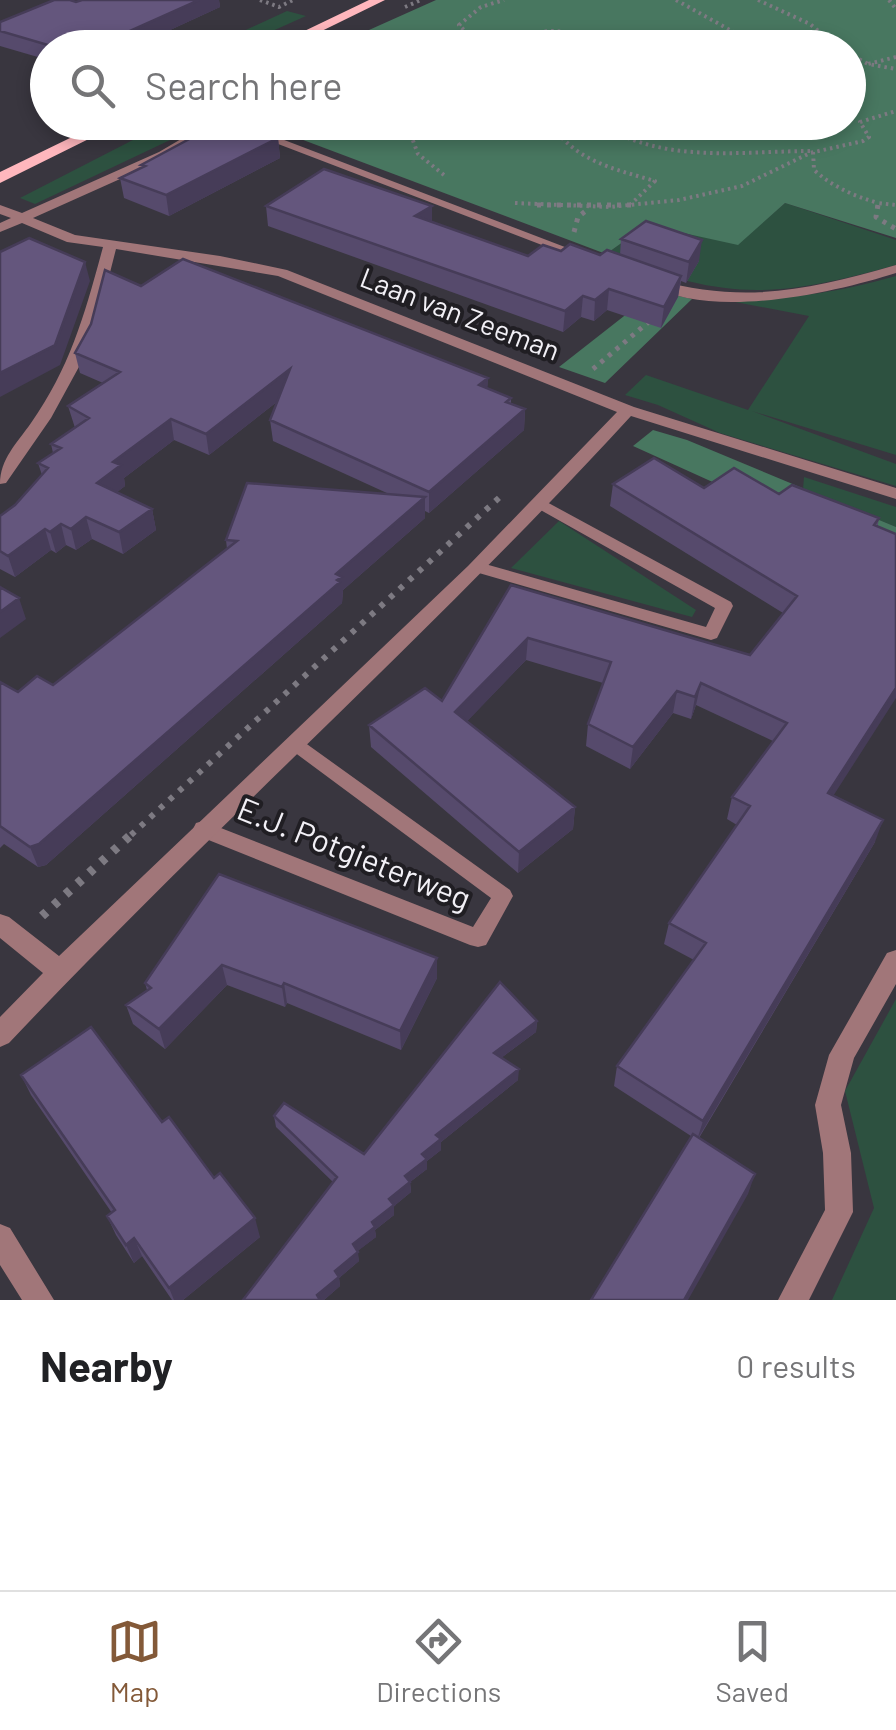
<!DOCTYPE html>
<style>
body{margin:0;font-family:Barlow,sans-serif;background:#f2f2f2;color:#202124}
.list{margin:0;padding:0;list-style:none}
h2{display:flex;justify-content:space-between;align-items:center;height:130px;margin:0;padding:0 40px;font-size:42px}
h2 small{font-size:32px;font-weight:400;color:#757577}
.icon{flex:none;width:55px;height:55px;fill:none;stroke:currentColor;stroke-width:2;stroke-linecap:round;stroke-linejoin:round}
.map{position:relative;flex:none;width:896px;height:1300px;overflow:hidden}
.search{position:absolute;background:#fff;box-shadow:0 5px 15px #0003;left:30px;right:30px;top:30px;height:110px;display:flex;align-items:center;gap:25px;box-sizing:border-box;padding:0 35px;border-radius:55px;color:#757577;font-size:38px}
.sheet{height:290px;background:#fff}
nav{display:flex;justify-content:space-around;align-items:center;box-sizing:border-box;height:140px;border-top:2px solid #e0e0e0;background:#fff;font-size:28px;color:#757577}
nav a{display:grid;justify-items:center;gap:5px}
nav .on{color:#835938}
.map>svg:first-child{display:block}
.green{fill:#2d5140}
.forest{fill:#487760}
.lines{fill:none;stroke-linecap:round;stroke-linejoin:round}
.path-far3{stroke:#7d7a82;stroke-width:4;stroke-dasharray:2.5 4;stroke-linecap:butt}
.path-far2{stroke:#7d7a82;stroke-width:5;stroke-dasharray:4 6;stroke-linecap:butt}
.path-far1{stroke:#7d7a82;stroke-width:6;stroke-dasharray:5 8;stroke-linecap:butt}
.path{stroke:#7d7a82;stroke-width:9;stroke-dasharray:6 10;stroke-linecap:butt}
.lane{fill:#a17679;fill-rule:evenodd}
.street{fill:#a17679;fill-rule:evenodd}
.primary{fill:#ffb7bd;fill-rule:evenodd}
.wall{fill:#564a6c}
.shaded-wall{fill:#463c58}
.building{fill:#64567d;stroke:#463c58;stroke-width:2.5}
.labels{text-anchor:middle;stroke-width:8;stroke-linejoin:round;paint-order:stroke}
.far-street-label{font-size:28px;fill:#f2f0f6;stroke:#201e23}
.street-label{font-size:32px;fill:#f2f0f6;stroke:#201e23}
</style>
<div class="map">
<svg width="896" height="1300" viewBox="0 0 896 1300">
<rect width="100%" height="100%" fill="#39363f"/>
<path class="green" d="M287 11 306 16 237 47H209Z
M166 123H206L35 204 20 198Z
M785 203 896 240V265C773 299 726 301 606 254L647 225 738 244Z
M896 276V455L752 411 896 464V486L720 433 658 405 625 395 646 375 748 410 809 316 714 298C784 300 828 295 896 276Z
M804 477 896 507V527L803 489Z
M559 521 696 610 692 617 511 568Z
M896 999V1300H832L874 1208 845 1091Z"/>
<path class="forest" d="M436 0H896V238L785 203 738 245 647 225 606 254 258 123 848 122V48L331 47Z
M656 291 692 299 605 383 559 367Z
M653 430 687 440 896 527V565L633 446Z"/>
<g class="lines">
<path class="path-far3" d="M260 0 279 7 293 0
M676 0 739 35 839 48
M758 0 810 24 835 45
M889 0 896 9
M405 7 421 0
M239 48 253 41
M482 48 459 25 481 7 504 0
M510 48C534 24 574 27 599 48
M848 53 868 64
M896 57 868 64 896 69
M406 122 418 154 444 175
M550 122C574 161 614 169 655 181L631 204
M614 122 612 131C676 163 744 151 813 151L814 170C833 187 854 196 878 203
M515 203 609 207 679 200 742 186 810 153 863 141 869 137 860 122 896 111
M877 208 878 203 896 205"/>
<path class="path-far2" d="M537 205H631
M878 205 876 217 896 229
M574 232 578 217 587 210
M593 369 652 319"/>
<path class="path-far1" d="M131 835 501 496"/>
<path class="path" d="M42 916 134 832"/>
<path class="lane" d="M221 122H237L591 257 581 260Z
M896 265V273C833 293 709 321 650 284L656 280C747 304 808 290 896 265Z
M543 500 731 602 733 606 717 638 711 640 472 571 470 567 478 562 706 627 715 608 537 508 535 505 537 502Z
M297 737 510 890 513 896 486 945 478 947 470 945 196 835 193 829 196 823 203 821 473 927 491 898 290 749 288 744 290 739Z"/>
<path class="street" d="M210 122H226L167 158 33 218 75 235 220 256 287 270 634 407 896 488V499L631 416C432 633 211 829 9 1043L0 1047V1017L43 973 0 938V914L9 917 59 956 468 566 617 412 278 276 116 249 92 343 51 418 6 483 0 484C0 459 17 443 31 423 71 366 85 313 103 247L67 242 22 223 0 232V223L11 218 0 214V205L22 213 159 152Z
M896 950V984L854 1058 841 1105 851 1153 853 1212 809 1300H778L825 1210 823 1153 815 1105 829 1055 887 953Z
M0 1224 10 1228 54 1300H22L0 1265Z"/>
<path class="primary" d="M369 0H385L287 48H269Z
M103 122H123L0 183V172Z"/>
</g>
<path class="wall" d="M82 0H219L220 7 131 48H48V60L0 46V22Z
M278 138 280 158 169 216 124 198 120 178 142 168 141 165Z
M266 206H432V222L528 256 561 251 600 255H620L621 239 699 261 686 283 681 281 678 297 661 328 607 310 594 321 581 317 563 332 268 226Z
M141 286 488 378 487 388 511 398V403L525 409 524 430 429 513 425 511V518L343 590 342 603 46 865 38 867 4 844 0 848V682L18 692 53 685 227 549 226 540 389 494 273 441 270 420 278 401 209 455 174 440 124 478 125 486 117 492 152 509 156 530 123 554 92 539 76 550 66 545 56 553 51 550 15 577 0 569V516L15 505 42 475 38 463 53 453 51 444 75 428 68 406 103 383 80 373 75 353Z
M613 484 704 488 779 494 879 518 833 796 875 842 699 1138 748 1194 691 1136 614 1086 617 1066 694 960 664 944 669 923 737 825 727 819 732 797 773 741 696 705 691 719 673 713 630 769 586 746 588 724 603 683 526 660 467 721 575 807 573 829 518 873 371 747 369 725 442 701 511 585 750 655 783 613 610 506Z
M219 874 437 958V978L401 1050 287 1003 285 1007 227 985 165 1049 133 1024 126 1005 147 990 145 983Z
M537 1021 536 1032 501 1058 518 1080 441 1142V1150L427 1161V1169L410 1182 411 1192 394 1206V1215L375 1230 376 1237 357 1251 359 1261 339 1278 340 1286 324 1300 333 1182 276 1127 274 1116 364 1154Z
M21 1075 162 1122 214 1178 260 1237 183 1300H172L142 1256 134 1263 116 1235 107 1216 112 1213 31 1095Z"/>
<path class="shaded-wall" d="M199 0H219L220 7 131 48H92Z
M278 138 280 158 169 216 166 195Z
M432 206V225L415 216Z
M702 240 699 261 686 283 689 262Z
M85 262 90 281 60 365 0 397V373Z
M681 276 678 297 661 328 664 307Z
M609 289 607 310 594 321 595 300Z
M583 296 581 317 563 332 565 311Z
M290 369 292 390 209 455 206 434Z
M488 378 487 398 479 385Z
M525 409 524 430 429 513V492Z
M171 419 174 440 124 478 125 486 102 504 97 483 113 462Z
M425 497V518L343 590 342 603 46 865 38 867 30 847 336 574Z
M152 509 156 530 123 554 119 532Z
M86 517 92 539 76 550 71 529Z
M61 524 66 545 56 553 50 532Z
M45 529 51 550 15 577 8 556Z
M19 598 26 619 0 638V612Z
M528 638 526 660 455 734V712Z
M701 683 696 705 691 719 695 697Z
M896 688V698L821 815 828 793Z
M677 691 673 713 630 769 633 747Z
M575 807 573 829 518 873 519 852Z
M883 820 875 842 697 1140 703 1121Z
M437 958V978L401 1050 400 1031Z
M222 965 227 985 165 1049 159 1029Z
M284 983 287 1003 285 1007 282 987Z
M537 1021 536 1032 493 1064 494 1053Z
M519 1069 518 1080 441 1142V1150L427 1161V1169L410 1182 411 1192 394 1206V1215L375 1230 376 1237 354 1254 353 1244 372 1222 436 1135Z
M755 1174 748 1194 688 1300H684Z
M255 1218 260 1237 183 1300H174L169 1288Z
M134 1238 142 1256 134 1263 126 1245Z
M358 1252 359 1261 339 1278 340 1286 324 1300H318L317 1295 335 1271Z"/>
<path class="building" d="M54 0H70L76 2 82 0H199L92 48H58L0 31V22Z
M221 122H230L278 138 166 195 120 178 145 166 141 165Z
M324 169 432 206 415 216 528 256 543 245 561 251 570 244 600 255 607 250 681 276 664 307 609 289 595 300 583 296 565 311 266 206Z
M646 221 702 240 689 262 621 239Z
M29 238 85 262 55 345 0 373V252Z
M183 259 488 378 479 385 511 398 506 402 525 409 429 492 270 420 290 369 206 434 171 419 113 462 121 465 97 483 152 509 119 532 86 517 71 529 61 524 50 532 45 529 8 556 0 551V516L15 505 48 468 38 463 61 448 51 444 89 418 68 406 120 372 75 353 91 324 105 270 141 286Z
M654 458 704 488 734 468 779 494 792 485 879 518 874 525 896 534V688L828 793 883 820 703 1121 617 1066 706 943 669 923 750 806 732 797 787 723 701 683 695 697 677 691 633 747 588 724 611 662 528 638 455 712 575 807 519 852 369 725 425 688 442 701 511 585 750 655 797 596 613 484Z
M247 483 425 497 336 574 342 577 337 580 340 582 39 844 30 847 0 826V682L18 692 37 676 53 685 237 541 226 540Z
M0 587 19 598 0 612Z
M219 874 437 958 400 1031 284 983 282 987 222 965 159 1029 126 1005 151 988 145 983Z
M500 982 537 1021 494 1053 519 1069 436 1135 441 1139 422 1154 427 1159 405 1176 410 1182 389 1199 394 1205 372 1222 375 1227 353 1244 358 1252 335 1271 339 1277 317 1295 320 1300H243L337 1177 274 1116 284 1103 364 1154Z
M91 1027 162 1122 169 1117 214 1178 220 1173 255 1218 169 1288 134 1238 126 1245 107 1216 115 1210 21 1075Z
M693 1134 755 1174 684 1300H591Z"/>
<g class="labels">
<g class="far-street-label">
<text transform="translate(460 314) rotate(21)" y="10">Laan van Zeeman</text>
</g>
<g class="street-label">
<text transform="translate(354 854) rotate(22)" y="11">E.J. Potgieterweg</text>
</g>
</g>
</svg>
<div class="search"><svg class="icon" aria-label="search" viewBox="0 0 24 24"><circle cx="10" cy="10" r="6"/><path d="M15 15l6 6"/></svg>Search here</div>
</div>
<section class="sheet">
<h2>Nearby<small>0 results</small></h2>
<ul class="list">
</ul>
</section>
<nav>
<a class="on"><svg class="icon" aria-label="map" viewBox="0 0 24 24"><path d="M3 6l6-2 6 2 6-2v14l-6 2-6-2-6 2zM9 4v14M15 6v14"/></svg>Map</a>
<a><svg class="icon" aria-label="directions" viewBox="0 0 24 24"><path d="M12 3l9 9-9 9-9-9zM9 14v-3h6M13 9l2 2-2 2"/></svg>Directions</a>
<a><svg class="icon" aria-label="saved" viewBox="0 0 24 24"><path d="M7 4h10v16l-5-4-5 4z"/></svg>Saved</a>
</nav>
